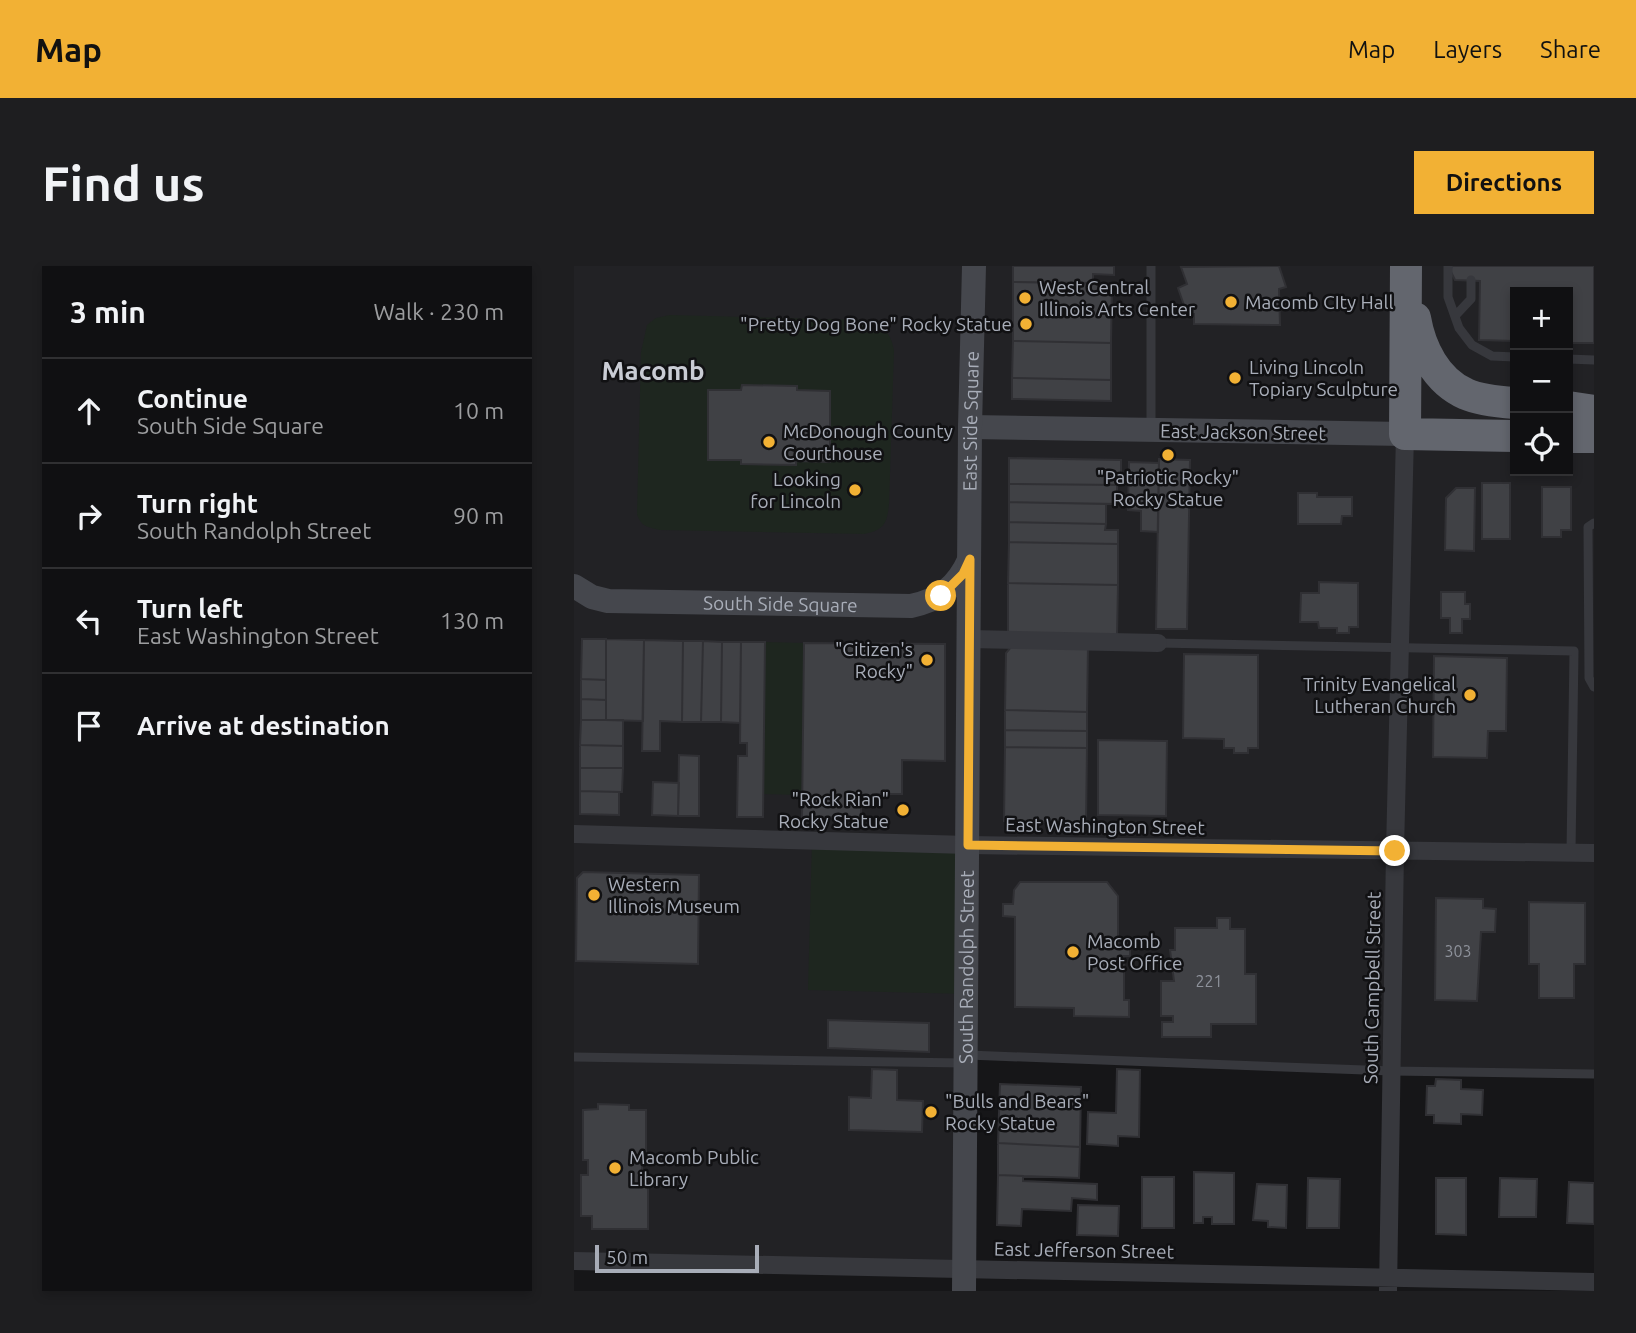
<!DOCTYPE html>
<meta charset="utf-8">
<style>
body{margin:0;font-family:Ubuntu,sans-serif;background:#1e1e20;color:#f1f3f6}
.controls{position:absolute;right:21px;top:21px;display:grid;overflow:hidden;border-radius:0px;box-shadow:0 4px 10px #0003}
.controls button{width:63px;height:63px;display:grid;place-items:center;padding:0;border:0;border-bottom:2px solid #303032;background:#101012;color:#f1f3f6;font:35px sans-serif}
.scale{position:absolute;left:21px;bottom:18px;width:164px;box-sizing:border-box;padding-left:7px;border:4px solid #a8adb8;border-top:0;font-size:19px;line-height:24px;white-space:nowrap;color:#a8adb8;-webkit-text-stroke:5px #111113;paint-order:stroke}
.stop{position:absolute;width:21px;height:21px;margin:-16px;border:5px solid #f2b134;border-radius:50%;background:#fff}
.stop.end{background:#f2b134;border-color:#fff;box-shadow:0 2px 7px #0008}
.list{margin:0;padding:0;list-style:none}
h2{display:flex;justify-content:space-between;align-items:center;height:91px;margin:0;padding:0 28px;font-size:30px}
h2 small{font-size:23px;font-weight:400;color:#9c9d9f}
.list li{display:grid;grid-template-columns:46px 1fr auto;gap:21px;align-items:center;box-sizing:border-box;height:105px;padding:0 28px;border-top:2px solid #303032}
.list b{display:block;font-size:26px;white-space:nowrap}
.list p{margin:0;font-size:23px;white-space:nowrap;color:#9c9d9f}
.list em{font-size:23px;font-style:normal;color:#9c9d9f}
.icon{flex:none;width:38px;height:38px;fill:none;stroke:currentColor;stroke-width:2;stroke-linecap:round;stroke-linejoin:round}
.map{position:relative;flex:none;width:1020px;height:1025px;overflow:hidden;border-radius:0px}
header{display:flex;align-items:center;gap:42px;box-sizing:border-box;height:98px;padding:0 35px;background:#f2b134;color:#111}
header strong{font-size:33px}
nav{display:flex;gap:38px;margin-inline-start:auto;font-size:24px}
.intro{display:flex;align-items:center;justify-content:space-between;box-sizing:border-box;height:168px;padding:0 42px}
h1{margin:0;font-size:49px}
.button{padding:18px 32px;border-radius:0px;background:#f2b134;color:#111;font-size:24px;font-weight:700}
main{display:flex;gap:42px;padding:0 42px}
aside{flex:1;background:#101012;border-radius:0px;box-shadow:0 4px 10px #0003}
.map>svg:first-child{display:block}
.built{fill:#222225;fill-rule:evenodd}
.green{fill:#1e261f}
.building{fill:#404145;stroke:#303034;stroke-width:2}
.lines{fill:none;stroke-linecap:round;stroke-linejoin:round}
.lane{stroke:#37383d;stroke-width:9}
.street{stroke:#37383d;stroke-width:18}
.secondary{stroke:#45474d;stroke-width:24}
.highway{stroke:#63666e;stroke-width:32}
.route{stroke:#f2b134;stroke-width:9}
.poi-dot{fill:#f2b134;stroke:#111113;stroke-width:2.5}
.labels{text-anchor:middle;stroke-width:5;stroke-linejoin:round;paint-order:stroke}
.number-label{font-size:16px;fill:#8e929b}
.poi-label{font-size:19px;fill:#a8adb8;stroke:#111113;text-anchor:start}
.street-label{font-size:19px;fill:#a8adb8;stroke:#111113}
.district-label{font-size:26px;font-weight:bold;fill:#c9ccd4;stroke:#111113}
</style>
<header>
<strong>Map</strong>
<nav><a>Map</a><a>Layers</a><a>Share</a></nav>
</header>
<div class="intro"><h1>Find us</h1><a class="button">Directions</a></div>
<main>
<aside>
<h2>3 min<small>Walk · 230 m</small></h2>
<ul class="list">
<li><svg class="icon" aria-label="ahead" viewBox="0 0 24 24"><path d="M12 20V5M6 11l6-6 6 6"/></svg><div><b>Continue</b><p>South Side Square</p></div><em>10 m</em></li>
<li><svg class="icon" aria-label="right" viewBox="0 0 24 24"><path d="M7 20v-9h11M14 6l5 5-5 5"/></svg><div><b>Turn right</b><p>South Randolph Street</p></div><em>90 m</em></li>
<li><svg class="icon" aria-label="left" viewBox="0 0 24 24"><path d="M17 20v-9H6M10 6l-5 5 5 5"/></svg><div><b>Turn left</b><p>East Washington Street</p></div><em>130 m</em></li>
<li><svg class="icon" aria-label="arrive" viewBox="0 0 24 24"><path d="M6 21V4h12l-3 4 3 4H6"/></svg><div><b>Arrive at destination</b></div></li>
</ul>
</aside>
<div class="map">
<svg width="1020" height="1025" viewBox="0 0 1020 1025">
<rect width="100%" height="100%" fill="#161618"/>
<path class="built" d="M0 0H1020V808L393 789 390 1003 0 995ZM941 26H994V205H941Z"/>
<path class="green" d="M96 49 288 54C306 59 317 64 320 85L315 238C313 258 310 264 290 268L86 264C74 261 67 261 63 248L67 86 73 59 82 52Z
M191 376 230 377 228 529 189 528Z
M238 575 394 579 393 728 234 724Z"/>
<path class="building" d="M439 0H540V9L519 8V17L439 16Z
M705 0 712 21 705 23 706 59 620 58V48H613L604 22 613 18 607 1Z
M878 0H1020V77H994V26H941V75L905 74 906 15 881 14 876 4Z
M439 16 538 18 537 77 439 75Z
M439 75 537 77V114L438 112Z
M438 112 537 114V135L438 133Z
M168 119 223 120V124L256 125V196L222 195V199L167 198V194H134V124H167Z
M435 192 547 194V219L435 218Z
M585 193 616 194 613 363H582Z
M555 196 585 197 584 266 567 265V245L554 244Z
M908 217H936V273H908Z
M435 218 543 219V238L435 236Z
M968 221H997V264H987V271H968Z
M882 222H901L900 285 871 284 872 232Z
M724 227H743V231H778V250H768L767 258H724Z
M435 236 532 238V258L435 256Z
M435 256 532 258 531 264H544V278L435 276Z
M435 276 544 278V319L434 317Z
M745 316 784 317V361H775V367H763V362H745L744 356H726L727 327H745Z
M434 317 544 319 543 370 434 367Z
M867 326H891V338H896V353H888V367H876V352H867Z
M8 373H32V414L7 413Z
M32 373 70 374 69 455 32 454Z
M70 374 109 375 108 456 86 455V485H68Z
M109 375H129L127 456H108Z
M129 375 148 376 147 456H127Z
M148 376H167L166 457 147 456Z
M167 376H191L189 551H163L164 490H173V477H166Z
M230 377 371 378V495L328 494V528H299V539L287 538V552L228 551Z
M437 381H514L513 446 431 444 432 387Z
M610 388 684 389V482H674V487H660V482H650V473L609 472Z
M860 390 933 392 932 465H914L913 492 859 491Z
M7 413 32 414V434L7 433Z
M7 433 32 434V454H7Z
M431 444 513 446V465L431 464Z
M7 454H49V480L6 479Z
M431 464 513 465V482L431 481Z
M524 474 593 475 592 550 524 549Z
M6 479 49 480V502H6Z
M431 481 513 482 512 557 430 555Z
M105 489 125 490V550H104Z
M6 502H49L48 526 6 525Z
M79 516 105 517 104 550 78 549Z
M6 525 45 526V549L6 548Z
M9 606 125 609 124 698 2 695 3 612Z
M446 616H533L544 630V682H556V690H550V734H555V751L500 750V742L441 741V651L429 650V638H439L440 624Z
M862 632 909 633V642L922 643 921 666H907L903 735 861 734Z
M955 636 1011 637V698H1000V732H965V698H955Z
M643 652H656V663H671V708H682V758H637V771H588V756H599V750H587V715H600L596 684H601V662H643Z
M254 754 355 757V786L254 782Z
M298 803 323 804V834L349 835 348 866 275 864V831L297 832Z
M543 803 566 804 565 871 544 870V880L513 878 514 846 542 847Z
M862 813 887 814V823L909 824 908 849 887 848V858L860 857V849H852L853 820H861Z
M426 818 507 821 506 881 424 877Z
M24 838 55 839V844H72V894H68V911H74V963H18V950H7V909H14V894H9V844L24 843Z
M424 877 506 881 505 912 424 909Z
M620 906 660 907V958H638V951H629V957H620Z
M424 909 449 910V915L523 918V934L498 932 497 945 448 943 447 960 423 959Z
M568 911H600V962H568Z
M734 912 766 913 765 962H733Z
M862 912H892V969L862 968Z
M926 912 963 913 962 951H925Z
M995 916 1020 917V958L993 957Z
M683 918 713 919 712 962 694 961V955L679 954Z
M504 939 545 940 544 970 503 969Z"/>
<g class="lines">
<path class="lane" d="M577 0V163
M874 0V31L885 62 898 79 918 90 941 91
M881 50 897 33V14
M994 93 1020 94
M1020 257 1014 261 1015 412 1020 421
M584 377 1000 385 997 586
M394 789 818 805 1020 808
M0 791 390 797"/>
<path class="street" d="M395 373 584 377
M0 568 394 579 1020 587
M0 995 1020 1016
M814 1025 821 585 831 168"/>
<g class="secondary">
<path d="M396 161 831 168"/>
<path id="s1" d="M0 320 18 331 34 335 337 340C365 334 383 321 395 294"/>
<path id="s2" d="M390 1025 396 161 400 0"/>
</g>
<path class="highway" d="M832 0 831 168 941 170
M841 52C846 82 862 115 892 128 905 134 927 136 941 137
M994 141 1020 145
M994 171H1020"/>
</g>
<g class="lines">
<path class="route" d="M367 330 389 308 396 293 394 579 821 585"/>
</g>
<g class="poi-dot">
<circle cx="451" cy="32" r="7"/>
<circle cx="657" cy="36" r="7"/>
<circle cx="452" cy="58" r="7"/>
<circle cx="661" cy="112" r="7"/>
<circle cx="195" cy="176" r="7"/>
<circle cx="594" cy="189" r="7"/>
<circle cx="281" cy="224" r="7"/>
<circle cx="353" cy="394" r="7"/>
<circle cx="896" cy="429" r="7"/>
<circle cx="329" cy="544" r="7"/>
<circle cx="20" cy="629" r="7"/>
<circle cx="499" cy="686" r="7"/>
<circle cx="357" cy="846" r="7"/>
<circle cx="41" cy="902" r="7"/>
</g>
<g class="labels">
<g class="number-label">
<text x="884" y="691">303</text>
<text x="635" y="721">221</text>
</g>
<g class="poi-label">
<text x="465" y="28">West Central<tspan x="465" dy="22">Illinois Arts Center</tspan></text>
<text x="671" y="43">Macomb CIty Hall</text>
<text x="438" y="65" text-anchor="end">"Pretty Dog Bone" Rocky Statue</text>
<text x="675" y="108">Living Lincoln<tspan x="675" dy="22">Topiary Sculpture</tspan></text>
<text x="209" y="172">McDonough County<tspan x="209" dy="22">Courthouse</tspan></text>
<text x="594" y="218" text-anchor="middle">"Patriotic Rocky"<tspan x="594" dy="22">Rocky Statue</tspan></text>
<text x="267" y="220" text-anchor="end">Looking<tspan x="267" dy="22">for Lincoln</tspan></text>
<text x="339" y="390" text-anchor="end">"Citizen's<tspan x="339" dy="22">Rocky"</tspan></text>
<text x="882" y="425" text-anchor="end">Trinity Evangelical<tspan x="882" dy="22">Lutheran Church</tspan></text>
<text x="315" y="540" text-anchor="end">"Rock Rian"<tspan x="315" dy="22">Rocky Statue</tspan></text>
<text x="34" y="625">Western<tspan x="34" dy="22">Illinois Museum</tspan></text>
<text x="513" y="682">Macomb<tspan x="513" dy="22">Post Office</tspan></text>
<text x="371" y="842">"Bulls and Bears"<tspan x="371" dy="22">Rocky Statue</tspan></text>
<text x="55" y="898">Macomb Public<tspan x="55" dy="22">Library</tspan></text>
</g>
<g class="street-label">
<text dy="7" stroke="none"><textPath href="#s2" startOffset="870">East Side Square</textPath></text>
<text transform="translate(669 166) rotate(1)" y="7">East Jackson Street</text>
<text dy="7" stroke="none"><textPath href="#s1" startOffset="210">South Side Square</textPath></text>
<text transform="translate(531 560) rotate(1)" y="7">East Washington Street</text>
<text dy="7" stroke="none"><textPath href="#s2" startOffset="324">South Randolph Street</textPath></text>
<text transform="translate(798 722) rotate(-89)" y="7">South Campbell Street</text>
<text transform="translate(510 984) rotate(1)" y="7">East Jefferson Street</text>
</g>
<g class="district-label">
<text x="79" y="114">Macomb</text>
</g>
</g>
</svg>
<div class="controls">
<button>+</button>
<button>−</button>
<button><svg class="icon" aria-label="locate" viewBox="0 0 24 24"><circle cx="12" cy="12" r="6"/><path d="M12 2v4M12 18v4M2 12h4M18 12h4"/></svg></button>
</div>
<div class="scale">50 m</div>
<div class="stop" style="left:367px;top:330px"></div>
<div class="stop end" style="left:821px;top:585px"></div>
</div>
</main>
